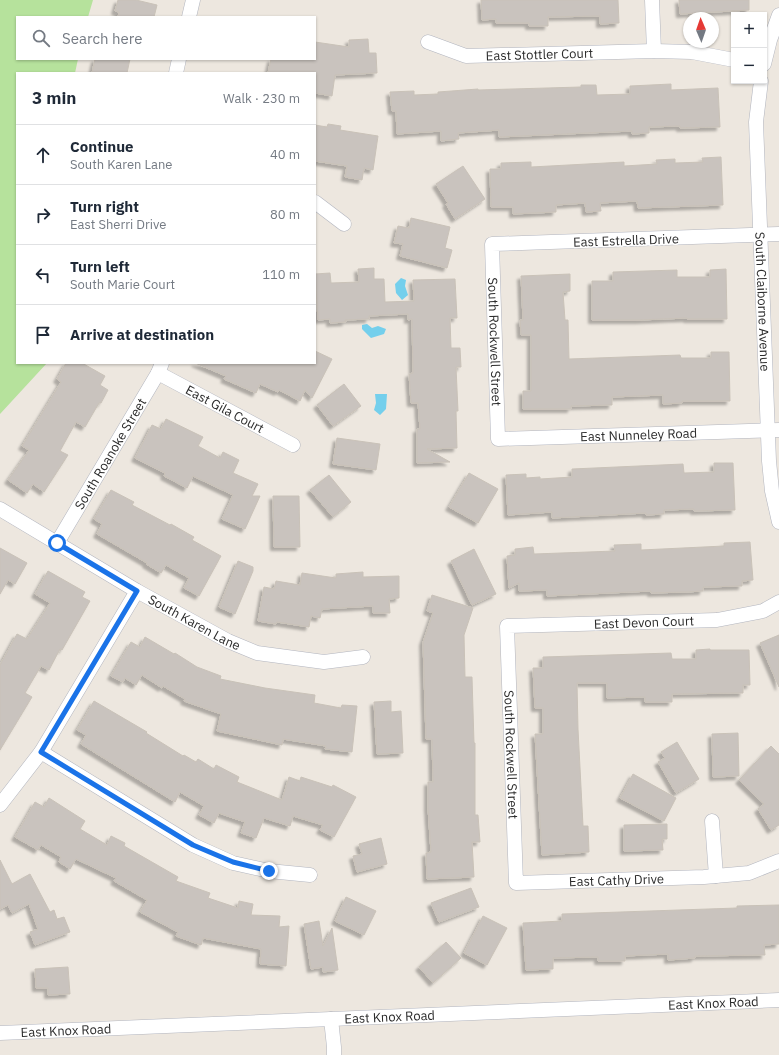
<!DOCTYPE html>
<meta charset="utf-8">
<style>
body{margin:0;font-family:"IBM Plex Sans",sans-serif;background:#f2f2f3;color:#1f2937}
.controls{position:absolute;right:12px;top:12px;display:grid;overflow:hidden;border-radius:0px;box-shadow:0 1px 3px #0004}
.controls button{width:36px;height:36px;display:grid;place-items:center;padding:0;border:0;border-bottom:1px solid #e0e1e3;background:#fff;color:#1f2937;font:20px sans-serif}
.compass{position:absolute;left:683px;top:12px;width:36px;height:36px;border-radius:50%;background:#fff;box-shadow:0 1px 3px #0004;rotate:358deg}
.stop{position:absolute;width:12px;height:12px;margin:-9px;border:3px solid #1a73e8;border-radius:50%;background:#fff}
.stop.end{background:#1a73e8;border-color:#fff;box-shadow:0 1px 4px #0008}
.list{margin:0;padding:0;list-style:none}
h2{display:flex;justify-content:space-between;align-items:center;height:52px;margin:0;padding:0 16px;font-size:17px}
h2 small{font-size:13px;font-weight:400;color:#747a83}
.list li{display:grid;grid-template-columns:26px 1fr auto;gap:12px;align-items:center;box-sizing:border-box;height:60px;padding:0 16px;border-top:1px solid #e0e1e3}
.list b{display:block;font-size:15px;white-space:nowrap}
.list p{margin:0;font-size:13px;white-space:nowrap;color:#747a83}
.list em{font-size:13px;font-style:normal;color:#747a83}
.icon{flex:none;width:22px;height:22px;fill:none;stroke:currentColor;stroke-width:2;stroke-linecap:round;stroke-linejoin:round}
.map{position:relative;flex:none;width:779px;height:1055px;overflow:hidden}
.search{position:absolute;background:#fff;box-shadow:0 1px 3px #0004;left:16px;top:16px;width:300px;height:44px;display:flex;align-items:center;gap:10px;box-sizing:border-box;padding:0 14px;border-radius:0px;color:#747a83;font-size:15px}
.panel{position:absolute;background:#fff;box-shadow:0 1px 3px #0004;left:16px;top:72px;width:300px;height:292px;border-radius:0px}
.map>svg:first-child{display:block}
.green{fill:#b6e29c}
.water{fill:#74cfec}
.building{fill:#c9c3be;stroke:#c9c2b8;filter:url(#shadow)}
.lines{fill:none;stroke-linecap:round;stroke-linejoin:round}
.minor-casing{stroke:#b2b5bf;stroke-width:15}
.minor{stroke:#fff;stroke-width:14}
.route{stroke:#1a73e8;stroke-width:5}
.labels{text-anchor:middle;stroke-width:3;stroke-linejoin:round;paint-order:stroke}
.street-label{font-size:13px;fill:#2c2c2c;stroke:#fff}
</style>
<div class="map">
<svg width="779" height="1055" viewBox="0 0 779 1055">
<defs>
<filter id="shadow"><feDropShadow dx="-3.5" dy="3.5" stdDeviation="1" flood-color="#0004"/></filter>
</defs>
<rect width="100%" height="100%" fill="#ede7df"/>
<path class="green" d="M0 0H93L88 17H17V59H78L75 73H17V363H47L0 414Z"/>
<path class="water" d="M401 278 406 280 405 286 408 295 402 300 396 293 395 284Z
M367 324 372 328 378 326 386 329 384 334 371 338 362 329V325Z
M375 394H387L386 409 380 415 374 410 376 403Z"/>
<path class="building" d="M118 0H136L157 5 154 17H118L119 12 115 11Z
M481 0H618L619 23 600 24V16L548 17V26H529V23H496V19L482 20Z
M679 0H749V10L680 14Z
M368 39 369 53H376L377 73 335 75 332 96 315 93V73H268L271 59H315V42L349 47V40Z
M95 59H130L127 73H92Z
M671 84V90L718 88 720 127 680 128V126L649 127V133L632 134V131L499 137V130L458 133 459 139 441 141V131L397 134 396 111H392L390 92 414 91V95L438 94V92L478 89V90L581 87V85H596L597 95 630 94V86Z
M328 124 341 126 340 130 378 136 373 170 364 168 362 180 345 177 347 166 315 161V125L327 127Z
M721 157 723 205 638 208 637 201 600 203 601 211 586 212 585 203 556 205V212L513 214V207H491L490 169H501V163L531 162V167L624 162V166L657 164 656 160 675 159V163L703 162 702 158Z
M463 166 485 199 455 219 446 204 448 203 436 184Z
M411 218 450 227 445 248 452 250 447 268 400 256 403 244 394 243 398 226 409 228Z
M374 268V279H384L385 302 414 301 413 280 455 279 457 318H450L451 348H460L461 367H456L458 411H456L457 448 427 449 450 462 417 463V429H420L418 403H411L409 374 413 373 412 319 408 320V314L369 316V319L345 320 346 322 330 323V319L318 320 315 274 330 273 331 283 359 282 358 269Z
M726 269 727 319H687V318L640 320H592V281H613V272L677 270V277H710V270Z
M570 274V291L563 292 565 320H568L569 359 680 355 681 358H711V352H729L730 401H682V403L663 404V395L612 397V405L571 406V409H523V391H531V335H521L520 320H523L521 276Z
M315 351 332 359 312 398 305 390 300 401 279 390 278 392 260 384 256 393 224 379 226 376 195 363H315Z
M66 363H82L105 376 100 385 108 390 101 403H99L85 427 76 422 60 451 68 455 44 492 33 484 27 493 8 480 29 450 22 446 61 382 57 379Z
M344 384 361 406 333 426 317 405Z
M166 419 203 437 198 446 220 458 223 452 239 460 233 473 258 484 252 496H260L245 529 222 519 233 495 193 476 187 488 164 476 165 473 135 458 152 425 161 429Z
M337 438 380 444 376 470 333 464Z
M714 463H733L735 510 694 511V509L664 510V514L646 515V513L552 518V512L508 515 506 475 526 474V478L540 477V479L572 477V469L683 464 684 473 714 472Z
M469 473 498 489 478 523 449 507Z
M329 475 351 502 333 517 310 490Z
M111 490 134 502 132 505 170 525 171 524 194 537 192 540 221 556 199 596 184 588 189 578 166 565 161 573 146 564 147 563 97 534 102 524 94 519Z
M273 496H299L300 547H274Z
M750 542 753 580 742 581V586L703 587V591L686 592 651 593V591L547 596V590L519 591V583L509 588 507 556 515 555V549L533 547 534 554 615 551 614 545 641 544V550L724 546V543Z
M0 548 27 563 15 584 8 580 0 594Z
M474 549 496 594 472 605 451 561Z
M238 561 253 567V571L235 614 219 607Z
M48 571 85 592 82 597 90 601 62 650 60 649 49 670 41 666 25 693 32 697 0 750V665L17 634 27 639 50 603 35 594Z
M363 572V577L399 576V598L389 599 390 613H373V606L322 609 320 618 311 616 309 627 277 622 276 624 258 621 264 587 274 589 276 581 300 585 302 573 336 578V574Z
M432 595 473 608 464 635 465 677H472L474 743H475V815H478L480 842H472L474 877 427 879 426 853 431 852 428 808V782H433L432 739H426L423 642 433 613 427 611Z
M779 635V687L760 643Z
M145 637 174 654 175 653 197 667 221 676 220 679 265 688 315 695 314 703 341 708 342 705 357 706 352 752 325 749 326 746 283 739 282 745 217 731 221 714 184 701 185 699 163 686 162 688 142 675 136 685 125 678 123 682 111 676 131 642 140 647Z
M710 649V650H749L750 685H743V693L672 694V702H645V697L607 698V683H577L578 729 583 826H588L589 852 542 855 535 734H543V708H535L533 668H543V657L671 653 672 659H696V650Z
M94 701 147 732 146 733 183 756 184 755 196 762 198 759 214 769 216 765 239 777 237 782 282 800 289 777 300 781 301 777 332 787 333 785 356 797 334 837 320 830 323 825 293 816 290 826 264 818 256 838 241 833 245 822 219 813 214 823 199 815 204 806 180 792 175 802 81 744 86 735 77 730Z
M391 701V712L401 711 403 753 377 754 374 702Z
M738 733 739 776 713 777 712 734Z
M677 742 699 779 676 793 658 762 665 758 661 752Z
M771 746 779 754V825L771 830 758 809 764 804 739 780Z
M633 774 676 798 664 821 620 798Z
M49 798 85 821 80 829 107 845 111 836 125 843 124 846 178 877 176 881 210 893 208 898 238 908 239 901 253 904 251 915 280 916 279 927 289 926 286 966 260 964 261 949 203 938 201 945 176 936 178 932 140 912 147 900 114 881 116 878 76 859 70 869 59 862 61 857 41 845 38 850 15 837 35 802 44 807Z
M667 824V839H662L663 850 624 851V825Z
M381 838 387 864 357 872 353 856 362 854 359 844Z
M0 860 12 884 30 874 50 912 54 910 57 919 64 917 70 932 35 945 30 932 38 929 29 904 12 913 8 905 0 909Z
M471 888 479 907 439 922 431 903Z
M346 897 376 911 364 935 335 921Z
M779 905V944L764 945 765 955 695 956V958L668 960V954L625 956V961H598V957L553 958V969L526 970 523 923 562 921V914L737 908V906Z
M483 916 507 928 487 965 464 953Z
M319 921 323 946 332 928 338 970 323 972V967L311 969 304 924Z
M446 942 461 958 433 983 419 967Z
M68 967 70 994 48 995V988H36L35 969Z"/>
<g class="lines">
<g class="minor-casing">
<g id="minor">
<path d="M652 0 654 51"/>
<path d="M189 17 193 0"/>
<path id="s1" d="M428 42 466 56 654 51 692 52 734 60"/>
<path d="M764 64 770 40 779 15"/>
<path d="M176 73 179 59"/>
<path id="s2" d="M761 81 756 122 769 461 772 491 779 522"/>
<path d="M315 202 344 224"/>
<path id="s3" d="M779 234 492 244 498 439 779 430"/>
<path id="s4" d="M158 373 293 445"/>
<path id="s5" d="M0 509 137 591 228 641 257 653 324 662 363 657"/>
<path id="s6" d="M57 543 158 373 162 363"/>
<path id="s7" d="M779 602 763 611 717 620 507 626 516 883 704 877 749 873 779 861"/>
<path d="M41 752 193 845 233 863 269 871 310 875"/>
<path d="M0 805 41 752 137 591"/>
<path d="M712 821 716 876"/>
<path d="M331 1019 334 1047V1055"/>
<path id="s8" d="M0 1033 779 1000"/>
</g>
</g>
<use href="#minor" class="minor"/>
</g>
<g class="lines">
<path class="route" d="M57 543 137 591 41 752 193 845 233 862 269 871"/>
</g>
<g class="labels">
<g class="street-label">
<text dy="5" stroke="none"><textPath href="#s1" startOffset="114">East Stottler Court</textPath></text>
<text transform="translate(626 240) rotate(-2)" y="5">East Estrella Drive</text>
<text dy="5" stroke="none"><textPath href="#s2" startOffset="221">South Claiborne Avenue</textPath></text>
<text dy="5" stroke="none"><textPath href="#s3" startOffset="385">South Rockwell Street</textPath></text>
<text dy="5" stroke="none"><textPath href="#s4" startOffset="76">East Gila Court</textPath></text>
<text dy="5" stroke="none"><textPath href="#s3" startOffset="623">East Nunneley Road</textPath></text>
<text dy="5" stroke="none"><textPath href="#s6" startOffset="104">South Roanoke Street</textPath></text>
<text dy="5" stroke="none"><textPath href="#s5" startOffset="225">South Karen Lane</textPath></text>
<text transform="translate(644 622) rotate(-2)" y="5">East Devon Court</text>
<text dy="5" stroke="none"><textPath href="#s7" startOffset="404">South Rockwell Street</textPath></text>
<text dy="5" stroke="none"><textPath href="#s7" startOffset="633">East Cathy Drive</textPath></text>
<text dy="5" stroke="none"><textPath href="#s8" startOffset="714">East Knox Road</textPath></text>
<text dy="5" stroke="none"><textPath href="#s8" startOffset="390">East Knox Road</textPath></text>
<text dy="5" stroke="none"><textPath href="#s8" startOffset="66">East Knox Road</textPath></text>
</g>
</g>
</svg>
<div class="controls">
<button>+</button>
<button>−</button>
</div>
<svg class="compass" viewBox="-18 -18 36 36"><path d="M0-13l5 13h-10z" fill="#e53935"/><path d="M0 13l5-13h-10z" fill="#747a83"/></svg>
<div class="stop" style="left:57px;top:543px"></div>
<div class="stop end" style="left:269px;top:871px"></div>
<div class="search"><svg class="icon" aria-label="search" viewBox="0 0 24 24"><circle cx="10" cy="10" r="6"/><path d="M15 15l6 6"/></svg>Search here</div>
<section class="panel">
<h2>3 min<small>Walk · 230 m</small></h2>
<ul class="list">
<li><svg class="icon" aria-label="ahead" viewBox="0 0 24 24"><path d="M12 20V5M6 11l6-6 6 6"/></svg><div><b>Continue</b><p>South Karen Lane</p></div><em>40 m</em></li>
<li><svg class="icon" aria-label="right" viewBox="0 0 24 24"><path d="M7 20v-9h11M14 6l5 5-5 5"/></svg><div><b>Turn right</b><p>East Sherri Drive</p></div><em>80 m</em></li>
<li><svg class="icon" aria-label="left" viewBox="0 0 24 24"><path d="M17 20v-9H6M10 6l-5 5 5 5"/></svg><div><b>Turn left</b><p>South Marie Court</p></div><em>110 m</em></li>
<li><svg class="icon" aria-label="arrive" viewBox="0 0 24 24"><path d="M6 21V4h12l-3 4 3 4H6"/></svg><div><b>Arrive at destination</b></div></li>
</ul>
</section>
</div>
